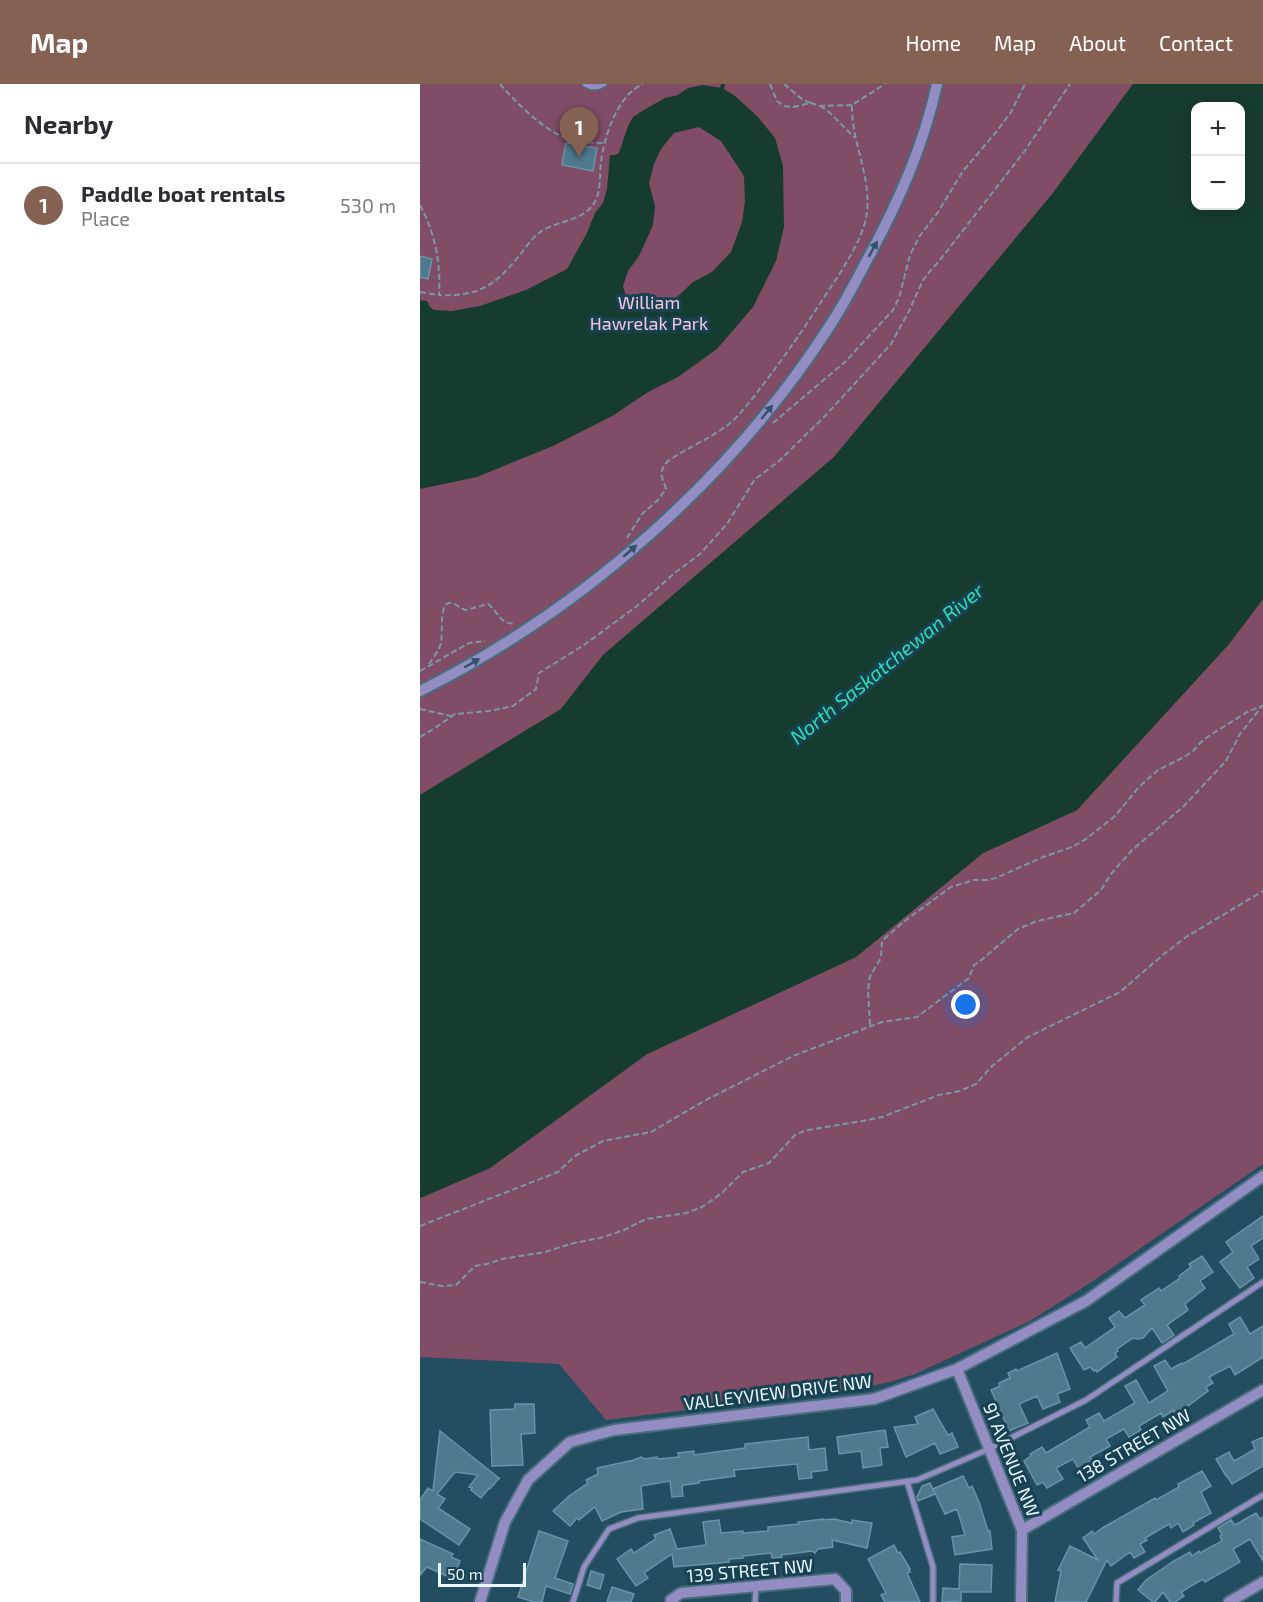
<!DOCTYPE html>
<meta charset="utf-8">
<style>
body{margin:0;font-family:"Exo 2",sans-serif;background:#f7f7f7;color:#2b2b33}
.controls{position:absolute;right:18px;top:18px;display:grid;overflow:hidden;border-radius:12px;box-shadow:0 3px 15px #0003}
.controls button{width:54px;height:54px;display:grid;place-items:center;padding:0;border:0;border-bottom:2px solid #e1e1e2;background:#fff;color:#2b2b33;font:30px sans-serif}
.scale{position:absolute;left:18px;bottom:15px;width:88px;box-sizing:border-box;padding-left:6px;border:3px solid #eaf7fe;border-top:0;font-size:16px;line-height:21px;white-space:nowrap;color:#eaf7fe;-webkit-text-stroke:4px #174254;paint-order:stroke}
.you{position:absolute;left:546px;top:921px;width:21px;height:21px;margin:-15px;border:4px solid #fff;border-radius:50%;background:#1a73e8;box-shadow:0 0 0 9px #1a73e833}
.badge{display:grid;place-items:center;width:39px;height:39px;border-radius:50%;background:#846152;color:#fff;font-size:20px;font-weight:700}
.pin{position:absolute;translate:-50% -50px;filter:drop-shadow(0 2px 3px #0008)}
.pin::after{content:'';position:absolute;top:32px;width:21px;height:18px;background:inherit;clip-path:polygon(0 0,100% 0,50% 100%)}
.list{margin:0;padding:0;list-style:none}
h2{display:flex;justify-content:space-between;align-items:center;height:78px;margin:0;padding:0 24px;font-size:26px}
h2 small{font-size:20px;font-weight:400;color:#7c7c81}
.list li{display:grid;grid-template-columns:39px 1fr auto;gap:18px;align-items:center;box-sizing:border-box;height:84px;padding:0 24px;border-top:2px solid #e1e1e2}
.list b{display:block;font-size:22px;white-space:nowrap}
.list p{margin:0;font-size:20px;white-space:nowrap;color:#7c7c81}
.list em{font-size:20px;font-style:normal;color:#7c7c81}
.map{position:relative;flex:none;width:843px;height:1518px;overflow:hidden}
header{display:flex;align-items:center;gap:36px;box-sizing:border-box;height:84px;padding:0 30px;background:#846152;color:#fff}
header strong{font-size:28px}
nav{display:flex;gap:33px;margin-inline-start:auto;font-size:21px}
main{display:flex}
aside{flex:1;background:#fff}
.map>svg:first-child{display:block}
.green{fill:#804c66}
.water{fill:#163c2f;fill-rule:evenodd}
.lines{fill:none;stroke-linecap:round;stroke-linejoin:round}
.stream{stroke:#163c2f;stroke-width:4}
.building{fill:#4f798d;stroke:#6893a8;stroke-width:1.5}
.lane-casing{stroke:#476c7c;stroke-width:8}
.street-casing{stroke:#476c7c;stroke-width:14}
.path{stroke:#7b98a5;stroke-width:2;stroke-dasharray:6 3;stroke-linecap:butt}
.lane{stroke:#938dc4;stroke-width:5}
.street{stroke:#938dc4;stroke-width:10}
.oneway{fill:#30516a}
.labels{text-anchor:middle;stroke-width:6;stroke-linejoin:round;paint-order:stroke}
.park-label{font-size:18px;fill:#f7c7dd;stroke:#174254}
.street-label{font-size:18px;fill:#eaf7fe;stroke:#174254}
.water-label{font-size:20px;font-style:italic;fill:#30dfb0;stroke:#174254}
</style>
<header>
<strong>Map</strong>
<nav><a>Home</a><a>Map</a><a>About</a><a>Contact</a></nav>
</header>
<main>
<aside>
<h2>Nearby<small></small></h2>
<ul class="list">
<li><span class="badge">1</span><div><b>Paddle boat rentals</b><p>Place</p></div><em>530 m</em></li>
</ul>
</aside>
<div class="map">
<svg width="843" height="1518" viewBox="0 0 843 1518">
<rect width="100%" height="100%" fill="#234d60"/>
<path class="green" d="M0 0H713L633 109 414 373 183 571 141 625 0 711Z
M843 515V1080L670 1199 610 1237 495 1290 470 1298 437 1305 186 1336 139 1280 0 1273V1114L70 1084 227 970 436 873 563 769 657 726 809 560Z"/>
<path class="water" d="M713 0H843V515L809 560 657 726 563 769 436 873 227 970 70 1084 0 1114V711L141 625 183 571 414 373 633 109ZM820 22V122H776V22Z
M283 1 302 4 314 11 338 33 355 54 363 82 364 143 356 177 333 223 297 265 258 293 228 308 194 331 133 362 57 393 0 405V216L7 217 10 223 14 226 32 227 60 222 106 206 147 185 167 149 175 129 183 119 187 105 190 71H195L199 69 208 42 213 33 222 27 245 14 258 11 268 4ZM279 43 301 57 324 92 325 117 322 138 311 168 292 188 273 198 256 214 236 220 225 221 216 220 206 213 203 202 208 187 219 172 233 141 235 122 229 99 234 80 241 65 254 49Z"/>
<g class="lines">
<path class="stream" d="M302 4 303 0"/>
</g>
<path class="building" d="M146 59 177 64 173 87 142 81Z
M0 172 12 175 8 195 0 193Z
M843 1132V1154L831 1162 839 1175 827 1183 834 1194 820 1204 800 1178 813 1168 806 1158Z
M782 1172 793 1188 780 1197 785 1204 765 1220 768 1226 747 1241 754 1251 742 1259 732 1244 723 1254 718 1255 713 1254 697 1265 698 1267 695 1269 697 1273 677 1288 676 1286 674 1287 670 1283 664 1286 650 1264 661 1258 665 1264 695 1243 689 1234 699 1227 705 1234 725 1221 721 1216 739 1204 741 1207 760 1194 759 1192 771 1183 769 1180Z
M820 1233 830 1250 843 1242V1273L815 1291 810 1282 789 1293 793 1299 786 1303 788 1307 769 1321 755 1329 754 1326 743 1333 741 1329 719 1342 721 1346 709 1353 704 1345 686 1355 690 1362 670 1373 672 1376 658 1384 653 1375 636 1384 643 1395 627 1404 623 1398 617 1401 604 1377 611 1372 610 1370 622 1363 626 1369 670 1343 666 1336 679 1329 684 1337 715 1319 705 1302 716 1296 729 1319 748 1307 734 1282 745 1276 751 1285 762 1279 763 1280 814 1250 809 1240Z
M637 1269 650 1305 637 1310 640 1318 623 1325 617 1312 599 1320 608 1339 589 1347 571 1306 580 1302 579 1299 590 1294 588 1289 596 1285 597 1287Z
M95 1320H114L115 1349 101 1350 103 1381 72 1382 70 1326 95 1325Z
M513 1325 528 1351 532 1349 538 1363 520 1370 515 1359 486 1373 474 1343 498 1340 495 1333Z
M465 1346 468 1363 460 1364 462 1381 443 1384 441 1367 419 1370 417 1353Z
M20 1347 80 1395 79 1394 70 1405 69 1404 61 1414 51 1406 52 1404 49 1403 58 1391 35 1388 17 1410 25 1415 18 1424 50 1445 39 1461 0 1435V1416L8 1404 13 1407Z
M388 1353 389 1366 405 1364 407 1386 391 1388 392 1394 379 1395 377 1380 314 1386 315 1392 279 1397V1399L264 1401 262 1402 263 1412 252 1413 250 1397 221 1402 223 1425 201 1428 182 1437 175 1423 159 1436 157 1434 150 1442 133 1427 149 1412 168 1399 166 1396 178 1390 177 1384 214 1376 221 1373 225 1375 237 1373 238 1375 259 1373 258 1369 274 1367V1371L325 1364V1360Z
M843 1353V1382L812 1400 807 1392H806L796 1375 809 1368 814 1377 818 1375 835 1365 832 1358Z
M782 1387 791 1402 781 1408 791 1429 773 1439 774 1441 763 1448 758 1439 751 1444 749 1440 725 1454 727 1456 720 1460 725 1468 714 1474 710 1468 691 1482 687 1476 666 1518H635L641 1487 638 1486 650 1462 678 1476 663 1454 672 1447 674 1450 684 1443 735 1414 736 1416 759 1403 758 1400Z
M543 1392 549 1404 552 1402 559 1418 568 1447H570L572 1465 535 1471 532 1453 545 1451 537 1425 525 1430 513 1405Z
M510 1399 515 1410 498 1417 497 1413 502 1402Z
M836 1429 840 1435 843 1433V1477L830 1455 813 1465 820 1478 785 1498 783 1495 761 1508 764 1512 755 1518H750L743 1508 735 1518H733L718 1506 726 1496 754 1477 770 1468 772 1472 779 1467 780 1469 802 1457 800 1452 802 1451 798 1444 811 1436 815 1441Z
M403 1435V1436L414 1435 432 1439V1436L452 1439 447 1464 412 1456 413 1463 398 1465 395 1469 392 1467 361 1471 362 1473 352 1474 351 1469 323 1472V1474L309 1475V1478L254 1483 252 1470 224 1489 228 1494 216 1502 197 1475 211 1465 214 1469 236 1455 234 1451 250 1445 257 1465 286 1461 283 1438 299 1436 301 1449 323 1447V1449L348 1447V1443L379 1440 378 1438Z
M119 1447 148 1457 135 1494 153 1500 150 1510 126 1502 122 1518H114L98 1513Z
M0 1455 33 1470 31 1473 40 1477 33 1495 7 1483 0 1491Z
M474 1461 478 1469 480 1468 490 1485H489L490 1488 487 1489 500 1518H465L461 1511 466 1509 448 1475Z
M540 1480 572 1481 571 1508H541V1517L522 1518 523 1504 539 1505Z
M171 1487 184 1491 180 1505 167 1501Z
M192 1503 214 1510 211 1518H187Z"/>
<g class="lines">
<g class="lane-casing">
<path id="lane" d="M165 0C172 4 178 4 184 0
M487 1397 513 1483V1518
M153 1518 164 1483 189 1445 218 1434 497 1396 569 1365 666 1316 843 1198
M335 1518 336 1502
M696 1518 697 1499 843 1411"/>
</g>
<g class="street-casing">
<path id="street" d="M0 607C162 526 311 395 409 243 423 222 435 199 447 176 478 119 503 64 517 0
M537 1285 602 1446 601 1518
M602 1446 843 1306
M251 1516 261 1509 415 1495 426 1507V1518
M60 1518 85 1438 108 1396 150 1358 194 1346 454 1315 537 1285 666 1217 843 1092
M809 1518 843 1498"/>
</g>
<path class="path" d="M80 0C94 17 125 47 146 54 158 58 171 59 184 59
M350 0 357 17 364 22 373 23 391 19 400 22 432 21
M364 0 383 16 391 19
M400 22 407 26 435 54
M0 121C15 149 21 179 19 211 57 213 75 202 98 173 105 165 111 155 119 149 134 137 160 138 172 122 182 111 179 91 181 78 184 53 198 10 223 0
M0 208 18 211
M353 339 426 277 473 226 479 214 490 171 499 153 518 128 543 87 577 47 591 28 605 0
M207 454 222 430 237 417 246 405C243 393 237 390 247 378 266 364 290 355 309 340 321 330 332 315 342 302 362 276 381 249 399 221 415 196 444 157 447 128 451 91 431 57 432 21L465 0
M9 580C13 574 19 567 21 559 23 551 19 520 29 519 34 518 41 525 46 526L68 520C79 528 77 538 94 540
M0 587 49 559 65 557
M0 625 31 632
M0 653 15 644 35 630 69 627 93 622 116 605 119 589 164 561 217 522 256 488 280 470 307 440 335 395 358 378 405 332 471 260 489 227 503 196 511 186 520 176 604 68 650 0
M450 941 448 906 450 892 461 874 462 857 482 839 531 803 554 796H567L576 794 623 773 652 763 666 755 695 732 719 703 738 686 764 673 773 667 783 656 795 648 829 627 842 622
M0 1142 138 1088 155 1072 183 1057 231 1048 284 1017 373 972 462 938 497 933 549 894 554 881 559 878 598 845 617 837 654 829 681 806 691 790 712 766 763 723 806 677 820 650 843 621
M0 1198 22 1202 36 1201 55 1182 67 1180 82 1175 125 1168 154 1159 180 1154 204 1146 226 1135 266 1129 282 1123 302 1109 323 1088 349 1079 376 1050 388 1046 442 1037 462 1033 519 1011 540 1007 556 1000 571 983 608 953 700 908 744 870 766 853 843 807"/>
<use href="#lane" class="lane"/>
<use href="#street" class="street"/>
</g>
<defs><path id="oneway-solid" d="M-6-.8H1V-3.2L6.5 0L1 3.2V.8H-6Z" transform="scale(1.5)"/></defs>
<g class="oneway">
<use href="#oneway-solid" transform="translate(453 165) rotate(-61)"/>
<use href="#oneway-solid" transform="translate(347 328) rotate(-51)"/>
<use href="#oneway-solid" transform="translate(210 467) rotate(-41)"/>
<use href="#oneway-solid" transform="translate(52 579) rotate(-30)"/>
</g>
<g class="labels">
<g class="park-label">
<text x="229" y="225">William<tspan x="229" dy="21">Hawrelak Park</tspan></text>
</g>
<g class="street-label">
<text transform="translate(358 1309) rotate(-7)" y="6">VALLEYVIEW DRIVE NW</text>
<text transform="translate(714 1362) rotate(-30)" y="6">138 STREET NW</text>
<text transform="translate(591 1376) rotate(68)" y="6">91 AVENUE NW</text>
<text transform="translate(330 1487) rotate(-5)" y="6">139 STREET NW</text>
</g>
<g class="water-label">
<text transform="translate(467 580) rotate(-39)" y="7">North Saskatchewan River</text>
</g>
</g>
</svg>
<div class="controls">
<button>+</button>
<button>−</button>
</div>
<div class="scale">50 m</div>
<div class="you"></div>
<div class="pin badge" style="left:159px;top:73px">1</div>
</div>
</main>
